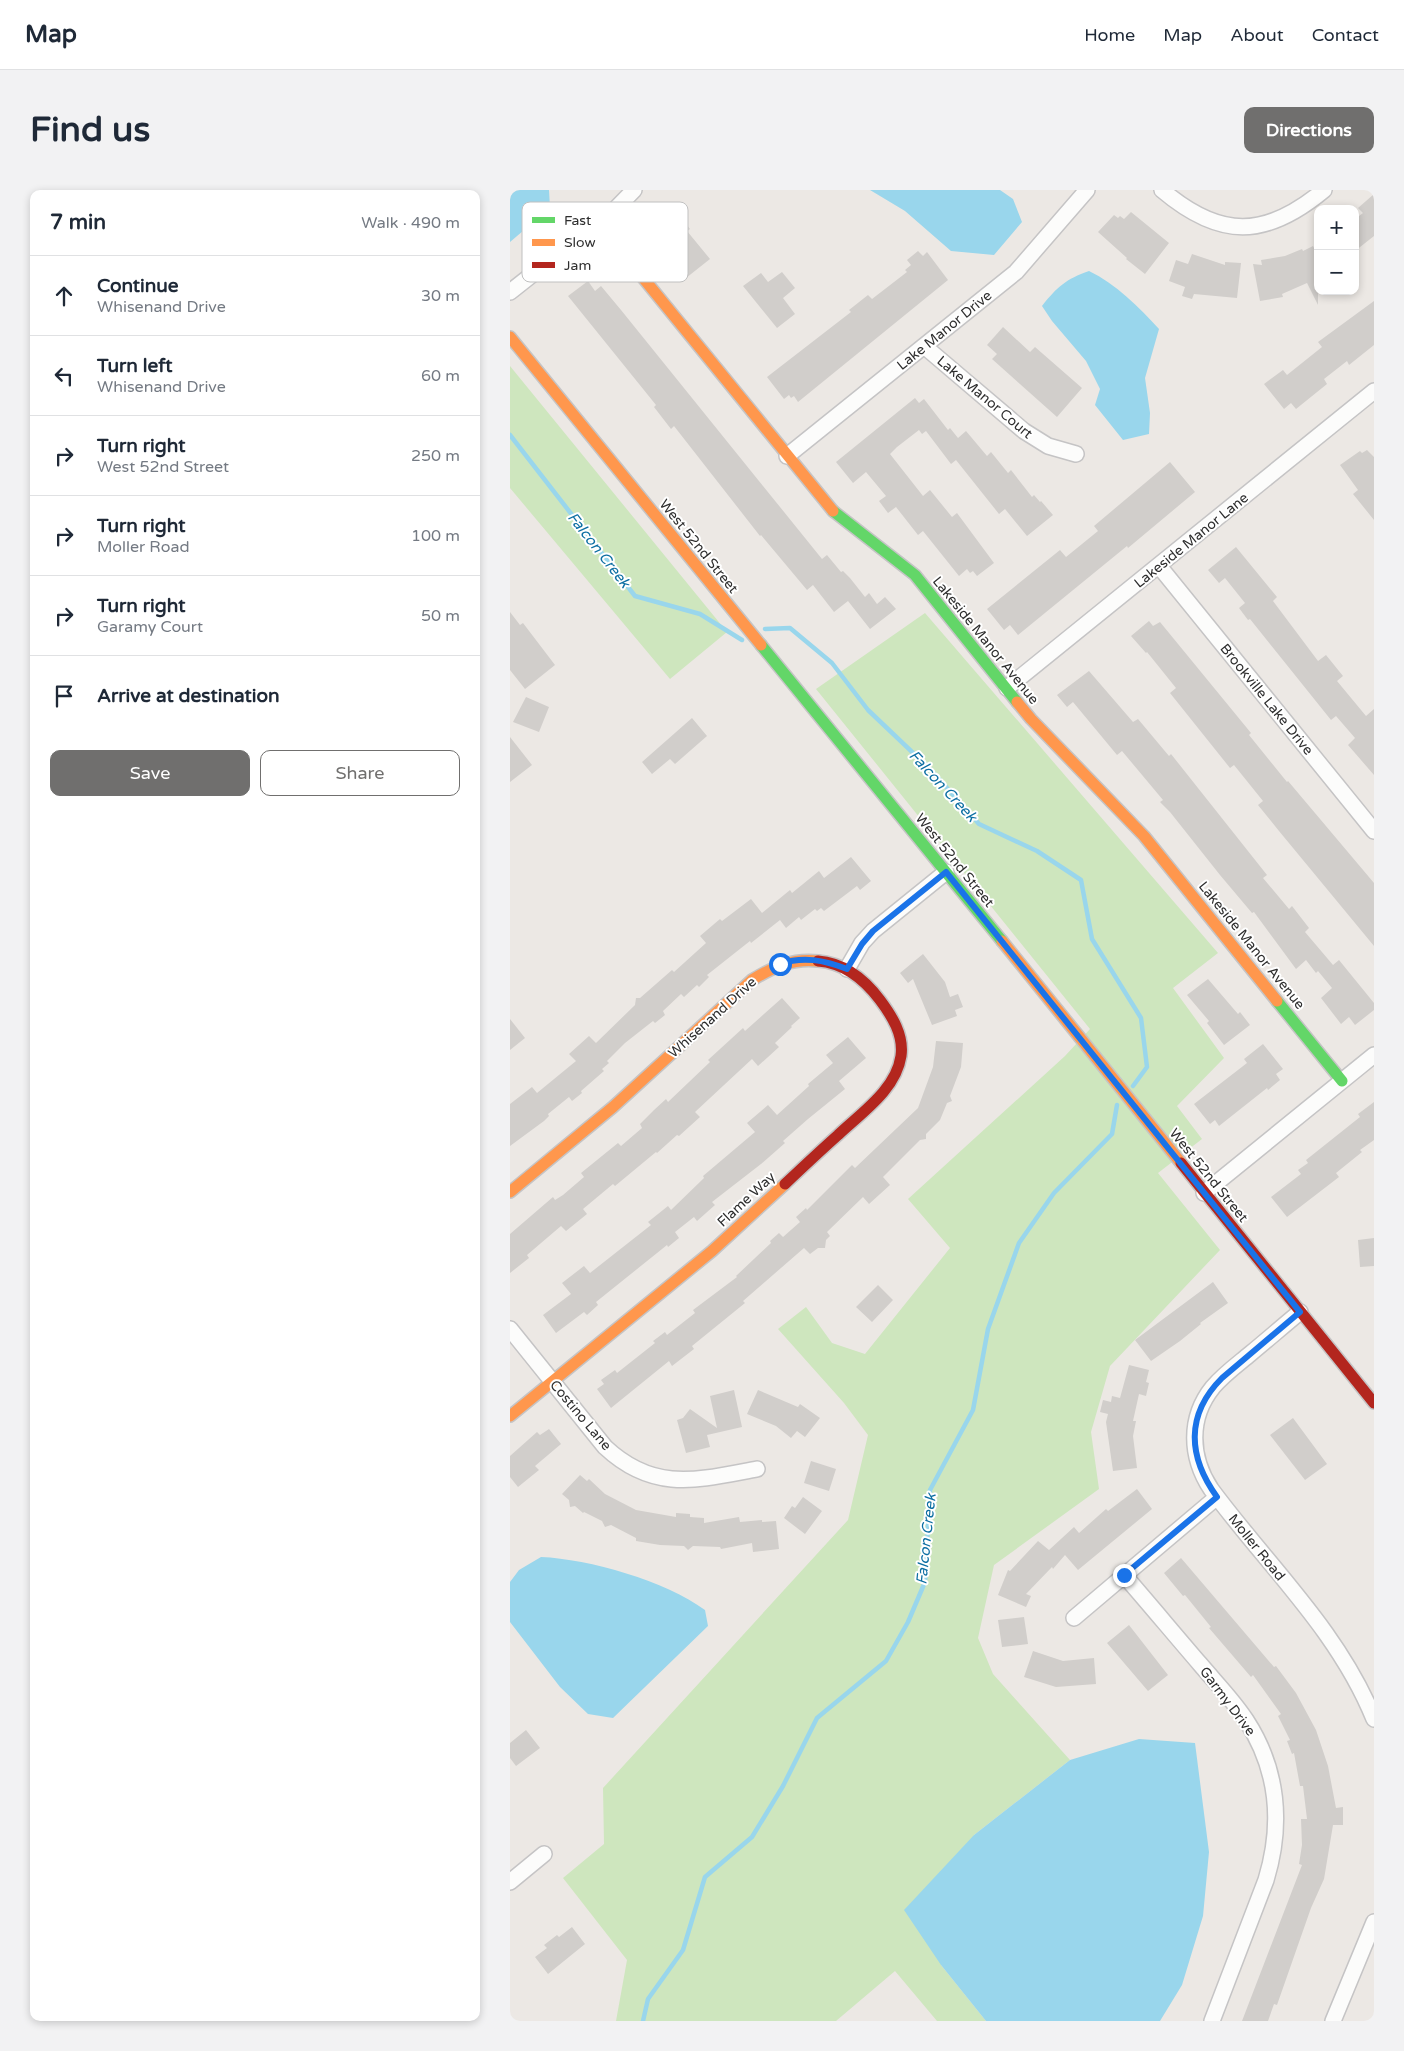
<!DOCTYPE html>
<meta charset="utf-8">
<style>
body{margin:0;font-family:"Varela Round",sans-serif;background:#f2f2f3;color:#1f2937}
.controls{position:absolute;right:15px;top:15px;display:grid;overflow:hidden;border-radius:10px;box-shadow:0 2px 8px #0003}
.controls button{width:45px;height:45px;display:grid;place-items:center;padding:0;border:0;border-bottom:1px solid #e0e1e3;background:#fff;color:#1f2937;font:25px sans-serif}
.stop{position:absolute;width:15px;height:15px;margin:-11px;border:4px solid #1a73e8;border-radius:50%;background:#fff}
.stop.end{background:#1a73e8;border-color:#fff;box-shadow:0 1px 5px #0008}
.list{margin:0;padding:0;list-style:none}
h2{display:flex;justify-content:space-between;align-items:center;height:65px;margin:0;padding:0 20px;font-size:21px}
h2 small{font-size:16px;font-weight:400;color:#747a83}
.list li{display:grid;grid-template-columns:32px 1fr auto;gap:15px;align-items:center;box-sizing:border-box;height:80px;padding:0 20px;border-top:1px solid #e0e1e3}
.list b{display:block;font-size:19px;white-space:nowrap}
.list p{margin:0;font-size:16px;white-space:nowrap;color:#747a83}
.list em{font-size:16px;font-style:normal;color:#747a83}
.actions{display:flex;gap:10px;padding:15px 20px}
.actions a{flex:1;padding:11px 0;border:1px solid #706f6e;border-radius:10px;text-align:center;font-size:18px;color:#706f6e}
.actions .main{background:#706f6e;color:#fff}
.icon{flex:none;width:28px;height:28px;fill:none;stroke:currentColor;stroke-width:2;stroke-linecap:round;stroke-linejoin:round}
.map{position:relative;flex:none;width:864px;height:1831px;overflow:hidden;border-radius:10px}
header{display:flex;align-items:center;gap:30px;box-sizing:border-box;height:70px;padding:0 25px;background:#fff;border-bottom:1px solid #e0e1e3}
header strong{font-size:24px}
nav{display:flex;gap:28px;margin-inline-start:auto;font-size:18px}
.intro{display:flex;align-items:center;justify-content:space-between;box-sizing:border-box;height:120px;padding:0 30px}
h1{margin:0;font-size:35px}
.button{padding:12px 22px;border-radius:10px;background:#706f6e;color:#fff;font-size:18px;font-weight:700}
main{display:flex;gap:30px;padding:0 30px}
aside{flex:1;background:#fff;border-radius:10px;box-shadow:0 2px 8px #0003}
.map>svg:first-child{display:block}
.green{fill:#cee6be}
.water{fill:#99d6ec}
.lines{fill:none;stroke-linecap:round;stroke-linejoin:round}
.stream{stroke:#99d6ec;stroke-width:4.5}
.building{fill:#d1cecb}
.street-casing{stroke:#c5c4c5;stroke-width:18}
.fast-casing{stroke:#c5c4c5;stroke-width:14}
.slow-casing{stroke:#c5c4c5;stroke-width:14}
.jam-casing{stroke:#c5c4c5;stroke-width:14}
.street{stroke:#fcfcfb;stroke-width:15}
.fast{stroke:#63d668;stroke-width:11}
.slow{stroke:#ff974d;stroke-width:11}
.jam{stroke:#b3261e;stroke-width:11}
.route{stroke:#1a73e8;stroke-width:6}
.labels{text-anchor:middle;stroke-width:4;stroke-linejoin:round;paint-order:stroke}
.street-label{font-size:14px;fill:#2e2e2e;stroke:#fff}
.water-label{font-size:15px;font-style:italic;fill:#0d6fa3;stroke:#fff}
.key{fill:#fff;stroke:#c0c0c0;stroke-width:1}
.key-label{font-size:14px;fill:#2e2e2e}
</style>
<header>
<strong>Map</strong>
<nav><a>Home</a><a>Map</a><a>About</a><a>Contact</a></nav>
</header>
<div class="intro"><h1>Find us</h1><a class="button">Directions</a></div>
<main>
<aside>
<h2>7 min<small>Walk · 490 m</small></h2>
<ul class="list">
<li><svg class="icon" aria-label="ahead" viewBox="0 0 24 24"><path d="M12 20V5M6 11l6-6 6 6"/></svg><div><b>Continue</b><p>Whisenand Drive</p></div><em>30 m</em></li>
<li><svg class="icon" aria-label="left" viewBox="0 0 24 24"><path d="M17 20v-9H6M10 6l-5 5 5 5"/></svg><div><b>Turn left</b><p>Whisenand Drive</p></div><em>60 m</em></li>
<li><svg class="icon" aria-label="right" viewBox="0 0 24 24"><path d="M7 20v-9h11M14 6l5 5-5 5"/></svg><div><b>Turn right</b><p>West 52nd Street</p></div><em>250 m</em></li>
<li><svg class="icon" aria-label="right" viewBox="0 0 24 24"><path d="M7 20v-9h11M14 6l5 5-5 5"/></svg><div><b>Turn right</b><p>Moller Road</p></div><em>100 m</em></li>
<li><svg class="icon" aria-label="right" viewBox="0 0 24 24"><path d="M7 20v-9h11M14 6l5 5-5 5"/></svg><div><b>Turn right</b><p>Garamy Court</p></div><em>50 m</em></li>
<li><svg class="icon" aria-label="arrive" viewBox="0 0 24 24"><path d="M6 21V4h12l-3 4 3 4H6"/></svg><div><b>Arrive at destination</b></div></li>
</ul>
<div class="actions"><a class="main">Save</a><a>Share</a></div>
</aside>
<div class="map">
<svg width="864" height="1831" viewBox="0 0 864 1831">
<rect width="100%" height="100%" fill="#ece8e4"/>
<path class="green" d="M0 176 217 442 160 489 0 298Z
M415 423 708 763 663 798 714 868 667 916 692 949 648 983 710 1060 600 1176 581 1242 589 1299 484 1375 468 1448 483 1484 560 1570 464 1645 431 1775 476 1831H427L385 1781 326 1831H106L117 1770 53 1688 94 1654 93 1598 338 1330 358 1245 334 1213 268 1139 296 1117 322 1153 355 1164 440 1058 398 1009 555 866 580 839 306 499Z"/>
<path class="water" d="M0 0H39L40 18 0 52Z
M360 0H490L503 9 512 32 484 65 441 61 395 21Z
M579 81C606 94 629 117 649 139L635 188 640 223 639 244 613 250 585 215 590 199 576 171 542 131 532 116C547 97 556 89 579 81Z
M31 1367C79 1369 156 1391 195 1420L198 1436 103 1528 78 1524 50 1497 0 1432V1392L9 1380Z
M629 1549 685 1553 699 1662 693 1726 672 1795 650 1831H476L431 1775 394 1720 464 1645 560 1570Z"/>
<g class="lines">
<path class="stream" d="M0 245 125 406 190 424 232 450
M255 439 280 438 322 473 358 520 420 579 469 634 527 661 571 690 582 749 631 828 637 877 623 896
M133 1831 138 1809 173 1760 195 1687 242 1647 273 1596 307 1528 376 1471 398 1432 415 1392 420 1300 463 1220 478 1139 509 1053 544 1003 602 944 607 915"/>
</g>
<path class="building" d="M864 4V46L845 61V29L853 23 848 18Z
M163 17 180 39 177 41 200 69 176 88 144 50 148 47 139 36Z
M621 22 659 53 635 84 616 69 617 68 588 42 604 25 608 28 610 26 614 29Z
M803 56 808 66V115L797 93 772 104 773 107 750 111 743 74 752 75 751 70 775 66 792 59 793 61Z
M408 61 413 66 417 62 438 90 288 212 284 206 281 208 279 205 274 209 257 187 341 122 339 120 358 105 362 109 397 82 395 80 401 75 397 70Z
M682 64 715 75V72L731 73 727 108 684 104 682 109 672 106 675 97 659 91 666 70 678 74Z
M272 82 285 98 273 108 285 124 267 138 233 96 251 83 258 92Z
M78 91 85 101 91 96 111 120 312 369 317 365 331 382 333 381 340 388 355 407 359 403 367 414 375 407 386 419 360 439 338 411 324 422 303 395 297 400 251 345 250 346 164 236 161 239 144 217 146 215 58 106Z
M864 111V155L839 175 837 171 814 189 817 194 786 219 781 213 774 219 754 194 773 180 777 185 812 157 808 152Z
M493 137 520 162 525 157 572 198 547 227 482 169 487 164 477 155Z
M405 208 409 213 414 209 438 240 440 238 448 248 456 241 477 266 481 262 498 283 501 280 522 307 524 305 530 312 531 311 543 325 517 346 495 319 489 324 446 270 441 274 416 241 412 244 409 240 387 257 380 264 413 306 420 300 442 327 447 323 484 373 467 386 463 381 460 383 457 379 449 386 413 341 408 345 386 317 378 323 369 311 376 306 356 282 343 293 326 272Z
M857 260 864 267V330L843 304 848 300 830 275 850 261 852 263Z
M660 272 685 302 618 358 617 356 508 445 500 435 494 440 477 419 550 360 556 367 588 341 584 336Z
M726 357 767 407 763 411 808 471 816 465 833 486 827 491 856 526 864 519V585L838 555 845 548 826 526 821 530 740 429 738 430 729 418 735 413 715 388 709 393 698 380Z
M0 422 10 435 13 433 45 475 15 499 0 480Z
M639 431 643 436 650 432 741 543 739 545 777 592 778 591 864 693V756L769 641 748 615 753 611 724 575 720 578 660 503 666 498 637 462 636 463 621 446Z
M579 481 623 532 628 529 659 566 661 564 757 685 753 688 779 719 782 716 799 738 795 742 823 775 829 770 864 813V820L845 835 839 827 831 834 811 808 822 798 808 781 806 783 796 770 786 779 744 722 742 723 710 685 660 622 650 612 653 610 612 561 607 565 563 512 557 517 547 505Z
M16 507 39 517 29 542 3 532Z
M182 528 197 546 165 574 160 569 142 584 132 572Z
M0 547 22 575 0 592Z
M341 667 361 691 350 700 347 696 314 721 311 718 307 721 305 719 291 730 289 727 276 738 270 730 241 753 240 751 197 785 199 787 189 797 187 795 174 807 171 804 153 821 155 825 145 833 143 831 115 853 97 871 99 873 92 879 94 881 71 901 72 903 62 911 59 907 38 924 39 926 34 931 0 956V914L22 897 27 903 66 871 59 864 79 846 86 853 125 815 126 808H130L162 780 164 782 196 753 190 746 210 729 212 731 241 709 252 723 280 700 282 703 309 681 314 688Z
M413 764 435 792 440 807 448 804 453 817 445 820 447 826 422 835 403 789 398 793 390 783Z
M698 789 728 824 730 822 740 835 714 855 697 833 699 831 677 805Z
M272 808 290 828 281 836 282 837 265 853 269 857 248 876 242 869 185 922 190 927 169 946 167 945 147 963 146 962 105 996 103 994 73 1019 77 1024 56 1041 51 1036 17 1065 19 1068 0 1083V1044L43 1007 45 1010 53 1005 74 987 71 983 108 953 111 956 132 938 130 934 144 920 156 909 158 912 200 872 198 870 233 838 235 841Z
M0 829 15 848 0 860Z
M338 847 356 868 329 891 335 899 298 929 273 951 275 953 251 974 202 1012 205 1015 187 1031 184 1027 165 1042 169 1048 158 1057 157 1055 86 1112 88 1115 77 1125 74 1122 46 1143 33 1125 61 1104 52 1093 74 1076 80 1083 141 1035 138 1032 158 1016 161 1020 194 988 193 986 245 942 237 933 258 915 267 925 299 896 298 894 323 873 316 865Z
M426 851 453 853 451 877 440 906 442 911 437 913 430 930 416 944V949L410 950 373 987 380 995 359 1014 353 1007 317 1042 320 1046 316 1050 315 1058H308L300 1064 294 1058 233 1111 235 1113 182 1156 184 1159 162 1176 159 1171 101 1218 87 1199 94 1194 91 1190 105 1180 107 1183 145 1153 143 1151 155 1142 157 1145 185 1123 183 1120 227 1087 226 1086 261 1053 260 1051 269 1043 273 1047 290 1032 286 1027 296 1018 297 1020 342 975 345 978 408 918 423 877Z
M753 854 773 879 766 884 770 890 758 900 757 898 709 936 705 930 700 934 684 914 737 873 734 869Z
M864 912V950L850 960 852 962 826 983 829 987 777 1027 761 1007 791 984 788 980 798 973 796 970 850 927 848 924Z
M864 1048V1076L850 1077 848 1050Z
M703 1092 718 1113 690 1133 691 1134 670 1151 641 1171 625 1150Z
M368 1095 383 1110 362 1132 346 1117Z
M619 1175 639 1180 636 1192 639 1193 636 1206 629 1204 623 1231H626L623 1246 627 1278 603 1281 596 1232 598 1224 590 1222 593 1210 601 1212 602 1206 610 1208Z
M224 1200 232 1237 197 1245 200 1257 176 1263 167 1230 173 1228 180 1219 207 1238 200 1206Z
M248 1200 288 1217 290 1214 310 1228 295 1247 287 1241 281 1248 266 1236 237 1224Z
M783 1228 817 1274 795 1290 760 1245Z
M39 1239 51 1254 25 1276 29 1280 8 1297 0 1287V1266L27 1242 30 1245Z
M301 1271 326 1279 319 1301 294 1293Z
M70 1285 77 1291 79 1289 95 1304 126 1320 166 1327V1323L180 1324V1327L194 1328V1333L229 1327 230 1332 252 1330V1332L266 1331 269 1359 243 1362 242 1353 211 1359 210 1357 183 1356 178 1360 174 1356 150 1355 126 1351V1348L101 1335 95 1337 92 1331 74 1322 73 1323 65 1316 60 1317 59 1310 52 1304Z
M627 1299 642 1319 568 1380 555 1365 543 1379 542 1377 516 1404 521 1406 516 1417 488 1405 498 1380 500 1381 528 1351 539 1360 564 1337 569 1343 596 1319 598 1321Z
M293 1307 312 1321 295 1344 274 1328 282 1316 285 1318Z
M671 1368 764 1477 766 1476 786 1503 806 1540 818 1576 826 1618 833 1617V1635H823L814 1689 801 1718 767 1815 764 1814 758 1831H732L792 1675 789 1674 792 1655 791 1629H797L793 1596H790L784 1563 782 1564 777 1551 780 1550 768 1526 771 1524 743 1485 741 1487 699 1438 701 1437 675 1405 673 1406 654 1383Z
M514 1427 518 1454 492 1457 488 1430Z
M619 1435 658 1485 638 1501 597 1453Z
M523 1461 553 1471 584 1468 586 1494 546 1497 514 1487Z
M16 1540 30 1558 6 1576 0 1568V1553Z
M62 1737 75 1754 38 1784 25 1767 37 1758 34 1755 47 1745 49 1747Z"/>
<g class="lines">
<g class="street-casing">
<path id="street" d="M652 0C710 49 755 49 814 0
M0 102 57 57 90 35 124 0
M414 156 514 241 538 256 566 264
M277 266 506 82 577 0
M649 376 864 641
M497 498 864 201
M337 779 352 753 363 741 436 682
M694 1003 864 865
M790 1122C773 1136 757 1150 740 1164 728 1174 714 1184 703 1197 678 1228 680 1267 701 1299 757 1375 828 1440 864 1529
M0 1139 95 1257C144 1303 188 1290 247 1279
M614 1385C640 1415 665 1445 690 1474 706 1493 723 1510 736 1530 768 1579 773 1634 756 1690L702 1831
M564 1428 707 1307
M0 1692 34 1664
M823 1831 864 1732"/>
</g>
<g class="fast-casing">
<path id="fast" d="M323 321 405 385 507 512
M251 455 492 751
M767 811 832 891"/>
</g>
<g class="slow-casing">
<path id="slow" d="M90 35 323 321
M0 147 251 455
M507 512 521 529 634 646 767 811
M492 751 671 973
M0 1002 103 917 242 790C263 777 283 768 308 771
M0 1226 202 1061 275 994"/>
</g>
<g class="jam-casing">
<path id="jam" d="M671 973 864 1213
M275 994C293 977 310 961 328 945 351 923 386 900 391 866 394 845 382 826 370 810 355 790 334 773 308 771"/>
</g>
<use href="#street" class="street"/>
<use href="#fast" class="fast"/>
<use href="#slow" class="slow"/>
<use href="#jam" class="jam"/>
</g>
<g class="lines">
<path class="route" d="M270 774C293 766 314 770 337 779L352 754 363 741 436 682 790 1122 712 1188C675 1225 678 1267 707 1307L614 1385"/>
</g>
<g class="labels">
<g class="street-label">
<text transform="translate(434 140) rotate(-39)" y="5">Lake Manor Drive</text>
<text transform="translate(475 207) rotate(40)" y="5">Lake Manor Court</text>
<text transform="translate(681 350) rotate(-39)" y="5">Lakeside Manor Lane</text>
<text transform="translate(189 356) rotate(51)" y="5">West 52nd Street</text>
<text transform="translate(476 450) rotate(51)" y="5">Lakeside Manor Avenue</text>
<text transform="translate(757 509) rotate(51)" y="5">Brookville Lake Drive</text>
<text transform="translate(445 670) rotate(51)" y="5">West 52nd Street</text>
<text transform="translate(742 755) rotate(51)" y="5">Lakeside Manor Avenue</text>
<text transform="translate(202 827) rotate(-42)" y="5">Whisenand Drive</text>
<text transform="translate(699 985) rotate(51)" y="5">West 52nd Street</text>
<text transform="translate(236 1009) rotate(-43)" y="5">Flame Way</text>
<text transform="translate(71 1225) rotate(50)" y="5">Costino Lane</text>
<text transform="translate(747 1357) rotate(51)" y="5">Moller Road</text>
<text transform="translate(718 1511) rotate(53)" y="5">Garmy Drive</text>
</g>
<g class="water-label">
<text transform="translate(89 360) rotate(52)" y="5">Falcon Creek</text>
<text transform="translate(433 596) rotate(47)" y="5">Falcon Creek</text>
<text transform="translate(416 1349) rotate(-84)" y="5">Falcon Creek</text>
</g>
</g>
<rect x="12" y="12" width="166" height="80" rx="8" class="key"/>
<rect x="22" y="27" width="23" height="6" fill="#63d668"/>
<rect x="22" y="49" width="23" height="7" fill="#ff974d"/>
<rect x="22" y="72" width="23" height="6" fill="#b3261e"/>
<g class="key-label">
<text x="54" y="35">Fast</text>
<text x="54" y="57">Slow</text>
<text x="54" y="80">Jam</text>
</g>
</svg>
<div class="controls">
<button>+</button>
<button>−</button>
</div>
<div class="stop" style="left:270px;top:774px"></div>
<div class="stop end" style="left:614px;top:1385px"></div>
</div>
</main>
